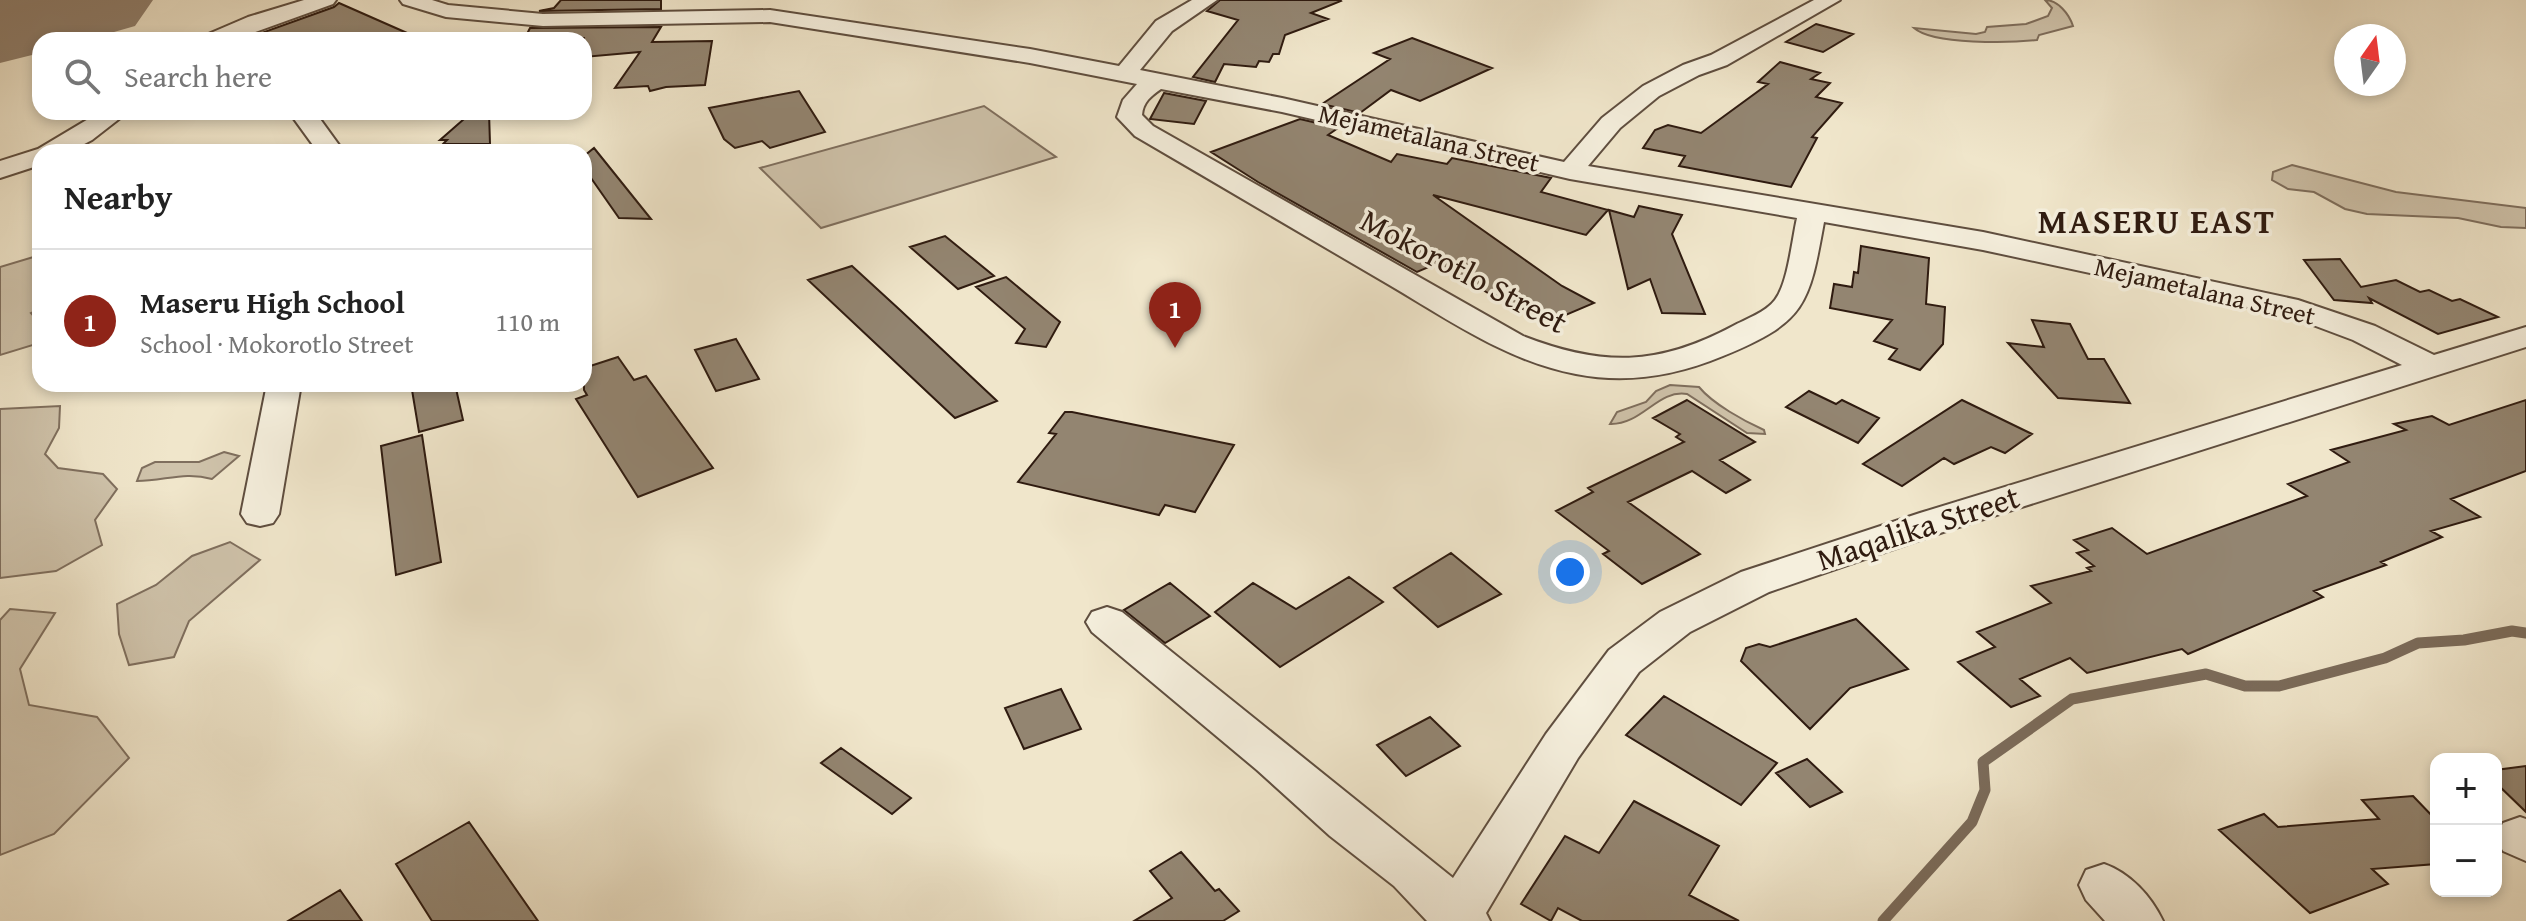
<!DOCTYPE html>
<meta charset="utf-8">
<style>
body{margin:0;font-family:"Gentium Book Plus",serif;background:#f2f2f2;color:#222}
.controls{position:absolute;right:24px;bottom:24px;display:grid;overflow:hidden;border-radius:16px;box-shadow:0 4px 12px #0003}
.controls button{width:72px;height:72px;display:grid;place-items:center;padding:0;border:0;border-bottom:2px solid #e0e0e0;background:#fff;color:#222;font:40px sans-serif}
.compass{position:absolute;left:2334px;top:24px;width:72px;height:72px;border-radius:50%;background:#fff;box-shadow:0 4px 12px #0003;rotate:14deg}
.you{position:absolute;left:1570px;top:572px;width:28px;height:28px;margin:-20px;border:6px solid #fff;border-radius:50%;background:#1a73e8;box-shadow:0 0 0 12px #1a73e833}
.badge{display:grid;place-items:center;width:52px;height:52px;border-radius:50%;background:#8f2418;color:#fff;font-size:26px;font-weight:700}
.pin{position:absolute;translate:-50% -66px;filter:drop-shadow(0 2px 4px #0008)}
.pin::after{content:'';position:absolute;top:42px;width:28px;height:24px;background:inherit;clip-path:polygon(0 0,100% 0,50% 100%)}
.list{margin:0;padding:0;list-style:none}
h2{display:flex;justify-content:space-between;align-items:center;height:104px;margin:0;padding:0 32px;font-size:34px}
h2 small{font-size:26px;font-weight:400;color:#767676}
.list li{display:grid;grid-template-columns:52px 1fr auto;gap:24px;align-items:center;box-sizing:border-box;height:144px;padding:0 32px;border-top:2px solid #e0e0e0}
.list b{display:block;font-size:30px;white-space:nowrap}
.list p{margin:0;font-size:26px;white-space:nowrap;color:#767676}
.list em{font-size:26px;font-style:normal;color:#767676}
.icon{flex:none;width:44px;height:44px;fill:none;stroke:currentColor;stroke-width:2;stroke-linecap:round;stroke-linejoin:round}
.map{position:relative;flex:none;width:2526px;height:921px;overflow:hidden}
.search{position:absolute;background:#fff;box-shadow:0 4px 12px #0003;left:32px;top:32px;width:560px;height:88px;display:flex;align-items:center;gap:20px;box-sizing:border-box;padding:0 28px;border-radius:24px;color:#767676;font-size:30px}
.panel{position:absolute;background:#fff;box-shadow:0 4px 12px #0003;left:32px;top:144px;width:560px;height:248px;border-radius:24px}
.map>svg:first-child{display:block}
.green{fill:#cfc3ab;stroke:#7f6f5e;stroke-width:2}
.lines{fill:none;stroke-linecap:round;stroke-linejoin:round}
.stream{stroke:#7b6b5a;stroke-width:11}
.taxiway{fill:#90806e;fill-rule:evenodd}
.runway{fill:#90806e;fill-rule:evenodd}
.building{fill:#938571;stroke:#2f1b10;stroke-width:2}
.minor-casing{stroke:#5f4e3f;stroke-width:4}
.minor{fill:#f5efdd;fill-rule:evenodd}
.labels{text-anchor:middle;stroke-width:7;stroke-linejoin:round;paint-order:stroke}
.far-street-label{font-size:26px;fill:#2f1b10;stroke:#f5efdd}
.street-label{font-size:32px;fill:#2f1b10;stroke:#f5efdd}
.far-district-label{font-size:34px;font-weight:bold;letter-spacing:2px;fill:#2f1b10;stroke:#f5efdd}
</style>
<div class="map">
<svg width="2526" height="921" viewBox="0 0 2526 921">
<rect width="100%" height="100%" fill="#f0e6cb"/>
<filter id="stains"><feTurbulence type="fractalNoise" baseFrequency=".0025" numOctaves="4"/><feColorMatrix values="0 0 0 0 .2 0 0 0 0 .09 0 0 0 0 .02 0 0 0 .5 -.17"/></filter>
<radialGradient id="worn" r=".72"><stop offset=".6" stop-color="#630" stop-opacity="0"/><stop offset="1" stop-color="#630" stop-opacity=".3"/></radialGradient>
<path class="green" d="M2045 0C2058 0 2069 14 2073 26L2039 35 2037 40C2011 43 1933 45 1914 28L1976 34 1985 32 1987 27 2026 24 2048 16 2052 8Z
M984 106 1056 157 821 228 760 168Z
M2292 165 2396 192 2526 208V228L2501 227 2458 218 2367 214 2345 209 2314 192 2288 189 2272 180 2273 172Z
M40 255V309L31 313 40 323V337L33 345 0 355V267Z
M1670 385 1699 387C1713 404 1744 421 1764 430L1765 434 1747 433 1687 394C1658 389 1642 425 1610 424L1617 412 1646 402 1656 391Z
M60 406 59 428 45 454 58 468 103 474 117 489 95 520 102 545 56 571 0 578V409Z
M224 452 239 456 212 479C184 471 165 481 137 481L142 468 155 462H199Z
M230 542 260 560 189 621 174 657 129 665 119 634 117 604 156 585 192 556Z
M10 609 55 613 20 669 29 705 97 717 129 758 54 834 0 855V620Z"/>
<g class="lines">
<path class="stream" d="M1883 921 1972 822 1985 790 1983 762 2072 699 2206 674 2245 686H2279L2385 658 2418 643 2464 640 2512 631 2526 633"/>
<path class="taxiway" d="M54 0H123L116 11 47 40H40V43L0 57V22Z"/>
<path class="runway" d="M0 0H153L135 26 86 40H40V53L0 63Z"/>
</g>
<path class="building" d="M561 0H661V9L539 11 554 8Z
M1220 0H1340L1341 1 1311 13 1328 19 1285 35 1279 54H1273L1269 62 1259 61 1256 67 1224 64 1215 82 1193 77 1238 20 1207 11Z
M339 3 423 40H242L334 7Z
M1816 24 1853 34 1823 52 1786 42Z
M661 27 652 42 712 41 705 85 666 87 650 91 648 86 615 88 640 52 584 57V38L524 40 530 28Z
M1412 38 1492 68 1420 101 1391 90 1360 113 1322 104 1390 59 1374 53Z
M1780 62 1820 73 1811 79 1830 83 1816 97 1842 103 1812 137 1817 138 1791 187 1679 166 1685 156 1643 148 1655 130 1668 125 1701 133 1768 84 1758 82Z
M799 91 825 132 770 148 762 141 735 148 724 139 709 108Z
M1164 93 1206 101 1194 124 1150 119Z
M472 112H489L490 144H443L447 140H440Z
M1300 119 1338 128 1328 135 1391 162 1397 154 1447 164 1452 158 1551 178 1541 192 1608 210 1586 235 1433 195 1562 286 1594 303 1547 323 1516 305H1508L1438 263 1417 272 1258 182 1211 152Z
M594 148 651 219 619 218 584 168V156Z
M1639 206 1682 215 1672 234 1705 314 1662 313 1650 279 1628 289 1609 210 1634 217Z
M945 236 994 276 958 289 910 247Z
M1861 246 1929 258 1926 304 1945 307 1943 344 1920 370 1889 359 1897 349 1874 341 1892 320 1830 308 1834 284 1852 287 1854 272 1858 273Z
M2340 259 2361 287 2396 280 2420 292 2429 290 2452 301 2460 299 2498 317 2438 334 2369 298 2372 303 2334 300 2304 260Z
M852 266 900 310 997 401 955 418 808 280Z
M1006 277 1060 322 1046 347 1016 343 1025 329 976 287Z
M2032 320 2070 324 2088 359H2104L2130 403 2058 398 2008 343 2044 347Z
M736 339 759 379 716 391 695 350Z
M618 357 634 380 646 376 713 468 638 497 576 399 587 395 584 390V368Z
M411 384H455L463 420 419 432Z
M1809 391 1836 404 1842 400 1879 418 1858 443 1786 407Z
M1687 400 1755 442 1720 460 1750 480 1726 493 1692 471 1628 502 1700 554 1642 584 1603 554 1609 551 1556 511 1593 492 1588 488 1684 442 1676 437 1680 434 1653 418Z
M1962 400 2032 434 2005 453 1991 447 1954 464 1944 458 1902 486 1863 464Z
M2526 400V471L2451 499 2480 517 2431 531 2442 537 2381 562 2386 565 2314 591 2323 597 2188 654 2182 649 2087 673 2070 658 2020 679 2040 696 2011 707 1958 662 1995 647 1977 632 2051 603 2031 586 2091 571 2087 568 2094 566 2077 553 2088 550 2074 540 2112 528 2147 554 2307 496 2288 484 2349 462 2331 450 2406 430 2394 424 2432 416 2449 425Z
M1065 412H1072L1234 445 1195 512 1165 505 1159 515 1018 482 1056 434 1049 433Z
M422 435 441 562 396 575 381 446Z
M1451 553 1501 594 1438 627 1394 588Z
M1349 577 1383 602 1280 667 1215 612 1253 583 1296 609Z
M1170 583 1210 616 1165 643 1124 610Z
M1856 619 1908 669 1850 688 1810 729 1741 661 1746 648 1759 644 1770 647Z
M1061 689 1081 729 1024 749 1005 708Z
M1664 696 1777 763 1741 805 1626 735Z
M1430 717 1460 746 1406 776 1377 745Z
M841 748 911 798 892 814 821 763Z
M1807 759 1842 792 1810 807 1776 773Z
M2526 766V812L2496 783V770Z
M2413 796 2436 820V864L2372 869 2388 884 2310 913 2219 830 2264 814 2278 827 2379 819 2362 800Z
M1634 801 1719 846 1689 895 1739 921H1582L1558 908 1551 921 1521 904 1565 836 1599 853Z
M469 822 538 921H432L396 864Z
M1181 852 1215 891 1219 889 1239 911 1223 921H1134L1172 898 1150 871Z
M340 890 362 921H288Z"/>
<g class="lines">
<g class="minor-casing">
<path id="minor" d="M304 0H336L333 4 233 40H203L206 35 248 17Z
M400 0H432L448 5 543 14 770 10 1030 49 1119 66 1156 21 1192 0H1217L1172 31 1140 70 1282 98 1564 162 1602 118 1643 86 1683 65 1711 55 1814 0H1840L1727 65 1699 75 1659 96 1620 128 1588 166 1983 232 2298 300 2375 326 2434 355 2526 327V347L1946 531 1769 592 1690 632 1639 672 1578 758 1486 913 1490 921H1427L1394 886 1330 836 1257 770 1092 632 1086 622 1092 612 1107 607 1122 612 1453 878 1546 734 1609 650 1660 612 1741 572 1920 513 2402 365 2353 340 2289 316 1983 250 1824 222C1809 305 1806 322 1723 356 1675 376 1627 384 1576 374 1506 361 1446 318 1386 283 1302 234 1219 185 1135 136L1117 117 1123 100 1137 84 1030 63 770 22 543 26 446 17 403 4ZM1161 89 1282 112 1570 179 1797 218C1792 240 1788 283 1775 300 1766 312 1746 319 1733 326 1658 366 1603 367 1523 336L1153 126 1142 115C1143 102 1151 96 1161 89Z
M100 112H128L92 140 69 152H40V165L0 178V161L38 149Z
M289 112H315L344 152H318Z
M267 384H301L279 514 273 523 260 526 247 523 241 514Z
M2520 817 2526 819V861L2503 851 2496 837 2503 823Z
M2104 864C2130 873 2151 896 2163 921H2105L2086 900 2079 885 2086 870Z"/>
</g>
<use href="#minor" class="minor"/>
</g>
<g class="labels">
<g class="far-street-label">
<text transform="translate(1429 138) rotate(13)" y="9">Mejametalana Street</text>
<text transform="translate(2205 291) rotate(13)" y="9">Mejametalana Street</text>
</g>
<g class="street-label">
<text transform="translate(1464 271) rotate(28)" y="11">Mokorotlo Street</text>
<text transform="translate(1918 528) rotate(-18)" y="11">Maqalika Street</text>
</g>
<g class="far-district-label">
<text x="2157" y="233">MASERU EAST</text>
</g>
</g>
<rect width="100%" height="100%" filter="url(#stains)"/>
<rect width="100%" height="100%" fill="url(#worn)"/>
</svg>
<div class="controls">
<button>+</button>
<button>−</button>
</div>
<svg class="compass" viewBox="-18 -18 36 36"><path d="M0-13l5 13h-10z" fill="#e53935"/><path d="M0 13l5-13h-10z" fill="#767676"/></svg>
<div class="you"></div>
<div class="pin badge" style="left:1175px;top:348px">1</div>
<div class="search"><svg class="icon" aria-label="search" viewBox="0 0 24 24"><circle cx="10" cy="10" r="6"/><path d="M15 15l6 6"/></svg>Search here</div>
<section class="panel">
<h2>Nearby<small></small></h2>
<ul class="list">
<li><span class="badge">1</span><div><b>Maseru High School</b><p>School · Mokorotlo Street</p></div><em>110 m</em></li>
</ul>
</section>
</div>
